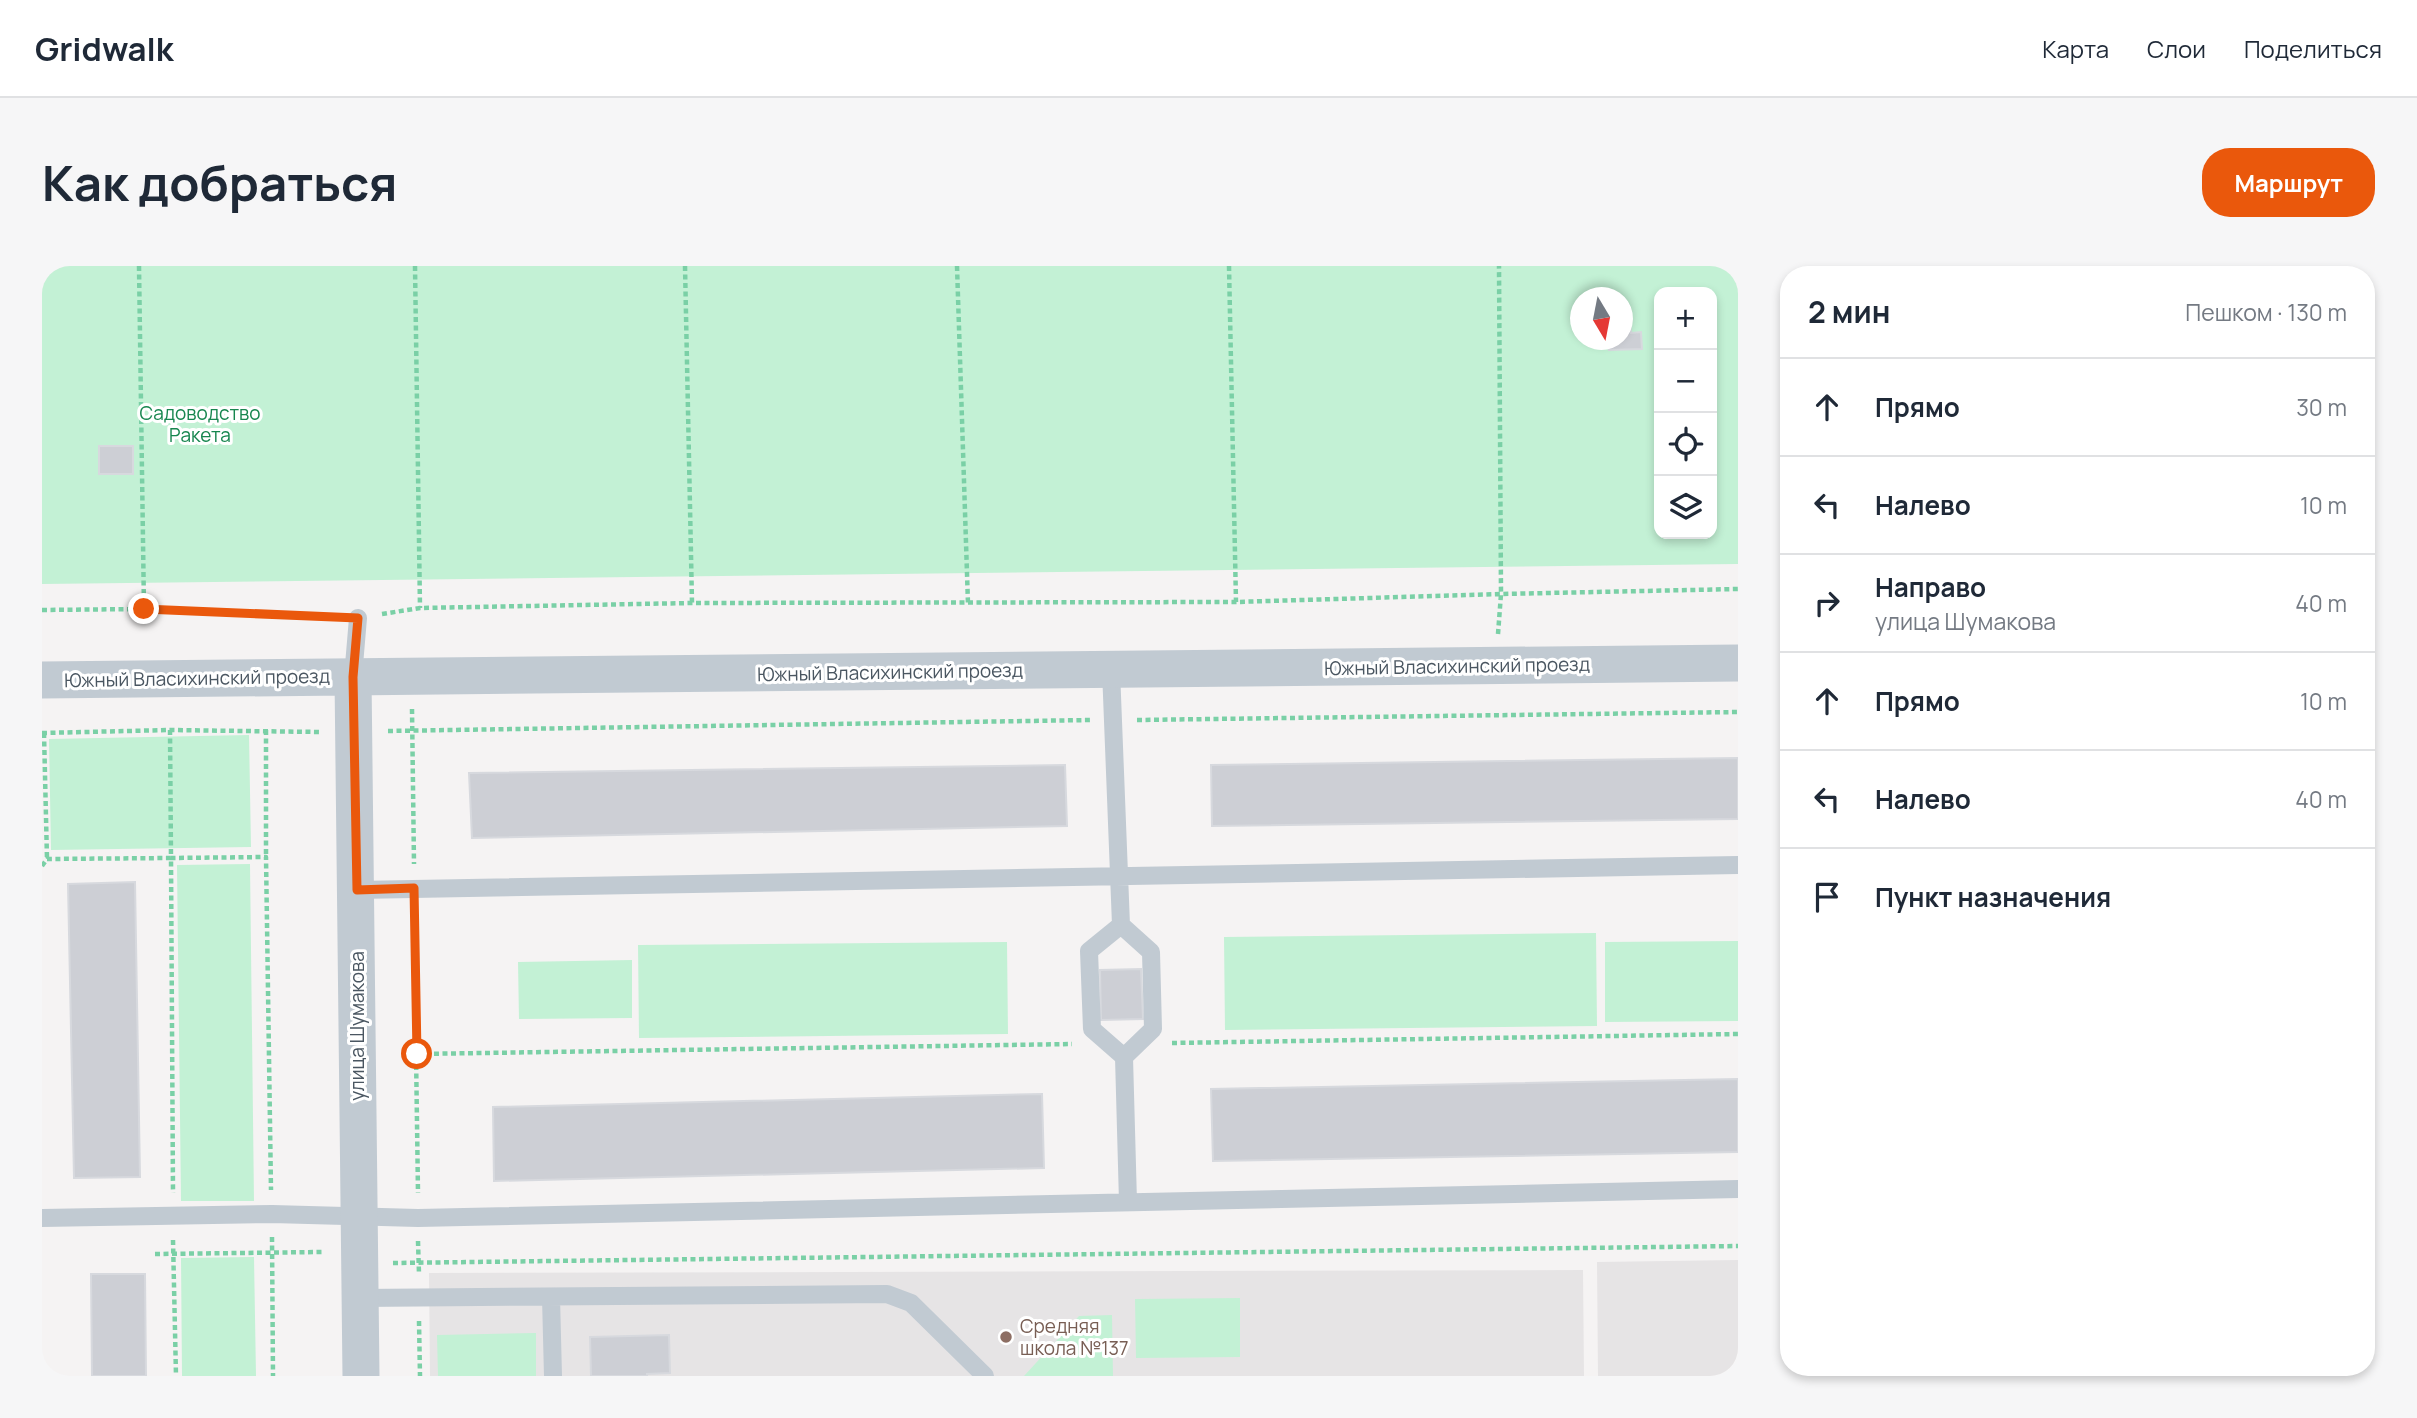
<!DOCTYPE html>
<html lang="ru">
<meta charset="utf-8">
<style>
body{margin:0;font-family:Manrope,sans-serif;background:#f6f6f7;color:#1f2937}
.controls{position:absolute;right:21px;top:21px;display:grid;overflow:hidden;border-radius:14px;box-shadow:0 4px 10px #0003}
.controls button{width:63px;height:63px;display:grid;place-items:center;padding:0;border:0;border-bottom:2px solid #e0e1e3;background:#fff;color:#1f2937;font:35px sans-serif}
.compass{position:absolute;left:1528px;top:21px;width:63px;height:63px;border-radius:50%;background:#fff;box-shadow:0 4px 10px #0003;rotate:170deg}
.stop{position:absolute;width:21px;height:21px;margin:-16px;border:5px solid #ea580c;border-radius:50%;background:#fff}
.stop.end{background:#ea580c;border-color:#fff;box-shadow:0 2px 7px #0008}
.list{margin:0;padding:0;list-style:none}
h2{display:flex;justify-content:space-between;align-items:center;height:91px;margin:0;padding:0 28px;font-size:30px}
h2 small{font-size:23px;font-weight:400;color:#747a83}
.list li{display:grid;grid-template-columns:46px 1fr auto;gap:21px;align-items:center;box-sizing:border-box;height:98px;padding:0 28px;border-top:2px solid #e0e1e3}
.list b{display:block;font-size:26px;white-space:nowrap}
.list p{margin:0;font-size:23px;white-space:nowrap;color:#747a83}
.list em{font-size:23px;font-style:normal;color:#747a83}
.icon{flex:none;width:38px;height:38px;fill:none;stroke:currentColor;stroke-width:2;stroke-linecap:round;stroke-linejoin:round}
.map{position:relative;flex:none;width:1696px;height:1110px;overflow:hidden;border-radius:28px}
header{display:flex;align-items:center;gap:42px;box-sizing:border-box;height:98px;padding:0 35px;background:#fff;border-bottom:2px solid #e0e1e3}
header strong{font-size:33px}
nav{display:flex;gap:38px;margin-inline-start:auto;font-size:24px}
.intro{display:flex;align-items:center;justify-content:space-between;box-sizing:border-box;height:168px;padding:0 42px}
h1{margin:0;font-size:49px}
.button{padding:18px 32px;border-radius:28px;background:#ea580c;color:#fff;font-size:24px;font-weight:700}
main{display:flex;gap:42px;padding:0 42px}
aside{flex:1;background:#fff;border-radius:28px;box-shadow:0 4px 10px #0003}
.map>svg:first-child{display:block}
.education{fill:#e6e4e5}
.green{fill:#c3f1d5;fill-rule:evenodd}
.building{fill:#cdcfd5;stroke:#d7d9de;stroke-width:2}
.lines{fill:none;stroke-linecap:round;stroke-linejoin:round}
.path{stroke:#7ad0a6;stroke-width:4.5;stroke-dasharray:5 3.5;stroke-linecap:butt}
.service{stroke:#c1cad2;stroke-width:18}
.minor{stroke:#c1cad2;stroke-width:37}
.route{stroke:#ea580c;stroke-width:9}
.education-dot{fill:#8d6e63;stroke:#fff;stroke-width:2.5}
.labels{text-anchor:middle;stroke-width:6;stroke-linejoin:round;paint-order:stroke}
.park-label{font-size:19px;fill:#17864f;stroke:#fff}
.street-label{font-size:19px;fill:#4a5661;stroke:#fff}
.education-label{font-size:19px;fill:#785e54;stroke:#fff;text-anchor:start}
</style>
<header>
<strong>Gridwalk</strong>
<nav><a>Карта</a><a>Слои</a><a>Поделиться</a></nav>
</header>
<div class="intro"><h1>Как добраться</h1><a class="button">Маршрут</a></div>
<main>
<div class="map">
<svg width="1696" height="1110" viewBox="0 0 1696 1110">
<rect width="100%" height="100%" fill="#f5f3f3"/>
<path class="education" d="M1696 994V1110H1556L1555 996Z
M1541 1004 1542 1110H388L387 1007Z"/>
<path class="green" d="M0 0H1696V298L0 318ZM1617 26H1670V268H1617ZM1538 32H1580V74H1538Z
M207 469 209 581 9 584 7 473Z
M208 598 212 935H139L135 599Z
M1554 667 1555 760 1183 764 1182 671Z
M1696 675V755L1563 756V676Z
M965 676 966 768 597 772 596 679Z
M590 694V752L477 753 476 696Z
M212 991 214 1110H140L139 992Z
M1198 1032V1091L1094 1092 1093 1033Z
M1070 1049 1071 1110H982L1037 1050Z
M494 1067V1110H396L395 1069Z"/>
<path class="building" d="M1588 56 1589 67 1599 66 1600 83 1567 84V74H1580V57Z
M57 180H91V208H57Z
M1696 492V553L1170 560 1169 499Z
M1023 499 1025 560 430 572 427 507Z
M93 616 98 911 32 912 26 618Z
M1099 703 1101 753 1059 754 1058 704Z
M1696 813V886L1171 895 1169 823Z
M1000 828 1002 902 452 915 451 841Z
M49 1008H103L104 1110H50Z
M627 1069 628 1107 605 1108V1110H549L548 1071Z"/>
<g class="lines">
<path class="path" d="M97 0 102 343
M373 0 378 342
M643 0 650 337
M915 0 926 338
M1187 0 1194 336
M0 344 102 343 293 351
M340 348 378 342 650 337 1194 336 1459 328 1696 323
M1456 368 1459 328 1457 0
M370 443 372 598
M1095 454 1696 446
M128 464 129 592 224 591 229 924
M224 464V591
M346 465 1048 454
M0 467 128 464 278 466
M2 467 5 593
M0 600 5 593 129 592 131 927
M372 646 376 927
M1130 777 1696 768
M375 788 1030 778
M230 971 231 1110
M131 974 134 1110
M376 975 377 1008
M113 988 280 986
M351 997 1696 980
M377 1055 378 1110"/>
<path class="service" d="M1069 404 1079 659 1109 686 1111 763 1082 791 1086 936
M311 411 316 352
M315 624 1696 599
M1079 659 1047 685 1050 763 1082 791
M0 952 230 948 376 952 1696 923
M509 1031 511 1110
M317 1032 845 1028 869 1037 943 1110"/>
<path class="minor" d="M311 411 319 1110
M0 414 1696 397"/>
</g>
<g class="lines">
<path class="route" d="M102 343 316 352 311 411 315 624 372 622 375 788"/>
</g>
<circle class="education-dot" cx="964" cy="1071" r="7"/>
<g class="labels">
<g class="park-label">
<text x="158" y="154">Садоводство<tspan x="158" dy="22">Ракета</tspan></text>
</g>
<g class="street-label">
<text transform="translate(1415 400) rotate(-1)" y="7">Южный Власихинский проезд</text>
<text transform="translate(848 406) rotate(-1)" y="7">Южный Власихинский проезд</text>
<text transform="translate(155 412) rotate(-1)" y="7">Южный Власихинский проезд</text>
<text transform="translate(315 760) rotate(-90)" y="7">улица Шумакова</text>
</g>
<g class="education-label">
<text x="978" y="1067">Средняя<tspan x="978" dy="22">школа №137</tspan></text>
</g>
</g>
</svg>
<div class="controls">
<button>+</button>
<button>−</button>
<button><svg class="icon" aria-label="locate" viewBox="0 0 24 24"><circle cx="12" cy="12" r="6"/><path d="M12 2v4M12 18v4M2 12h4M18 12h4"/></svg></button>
<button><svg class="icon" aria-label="layers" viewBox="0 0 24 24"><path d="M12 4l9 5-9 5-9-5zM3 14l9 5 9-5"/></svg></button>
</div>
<svg class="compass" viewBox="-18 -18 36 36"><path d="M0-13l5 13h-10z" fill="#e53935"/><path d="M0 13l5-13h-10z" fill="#747a83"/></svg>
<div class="stop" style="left:375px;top:788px"></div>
<div class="stop end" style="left:102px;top:343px"></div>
</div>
<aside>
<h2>2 мин<small>Пешком · 130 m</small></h2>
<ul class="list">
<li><svg class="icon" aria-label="ahead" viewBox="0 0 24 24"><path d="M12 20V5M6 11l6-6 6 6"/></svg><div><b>Прямо</b></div><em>30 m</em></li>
<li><svg class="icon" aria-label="left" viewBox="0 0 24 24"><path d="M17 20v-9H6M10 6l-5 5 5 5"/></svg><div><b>Налево</b></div><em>10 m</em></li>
<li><svg class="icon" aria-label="right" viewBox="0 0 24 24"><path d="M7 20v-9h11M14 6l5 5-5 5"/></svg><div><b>Направо</b><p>улица Шумакова</p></div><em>40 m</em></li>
<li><svg class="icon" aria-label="ahead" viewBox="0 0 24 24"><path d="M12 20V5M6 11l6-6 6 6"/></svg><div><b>Прямо</b></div><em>10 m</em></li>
<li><svg class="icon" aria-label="left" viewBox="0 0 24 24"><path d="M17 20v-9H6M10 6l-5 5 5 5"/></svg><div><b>Налево</b></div><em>40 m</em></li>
<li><svg class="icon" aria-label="arrive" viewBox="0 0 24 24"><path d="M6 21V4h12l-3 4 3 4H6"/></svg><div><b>Пункт назначения</b></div></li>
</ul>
</aside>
</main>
